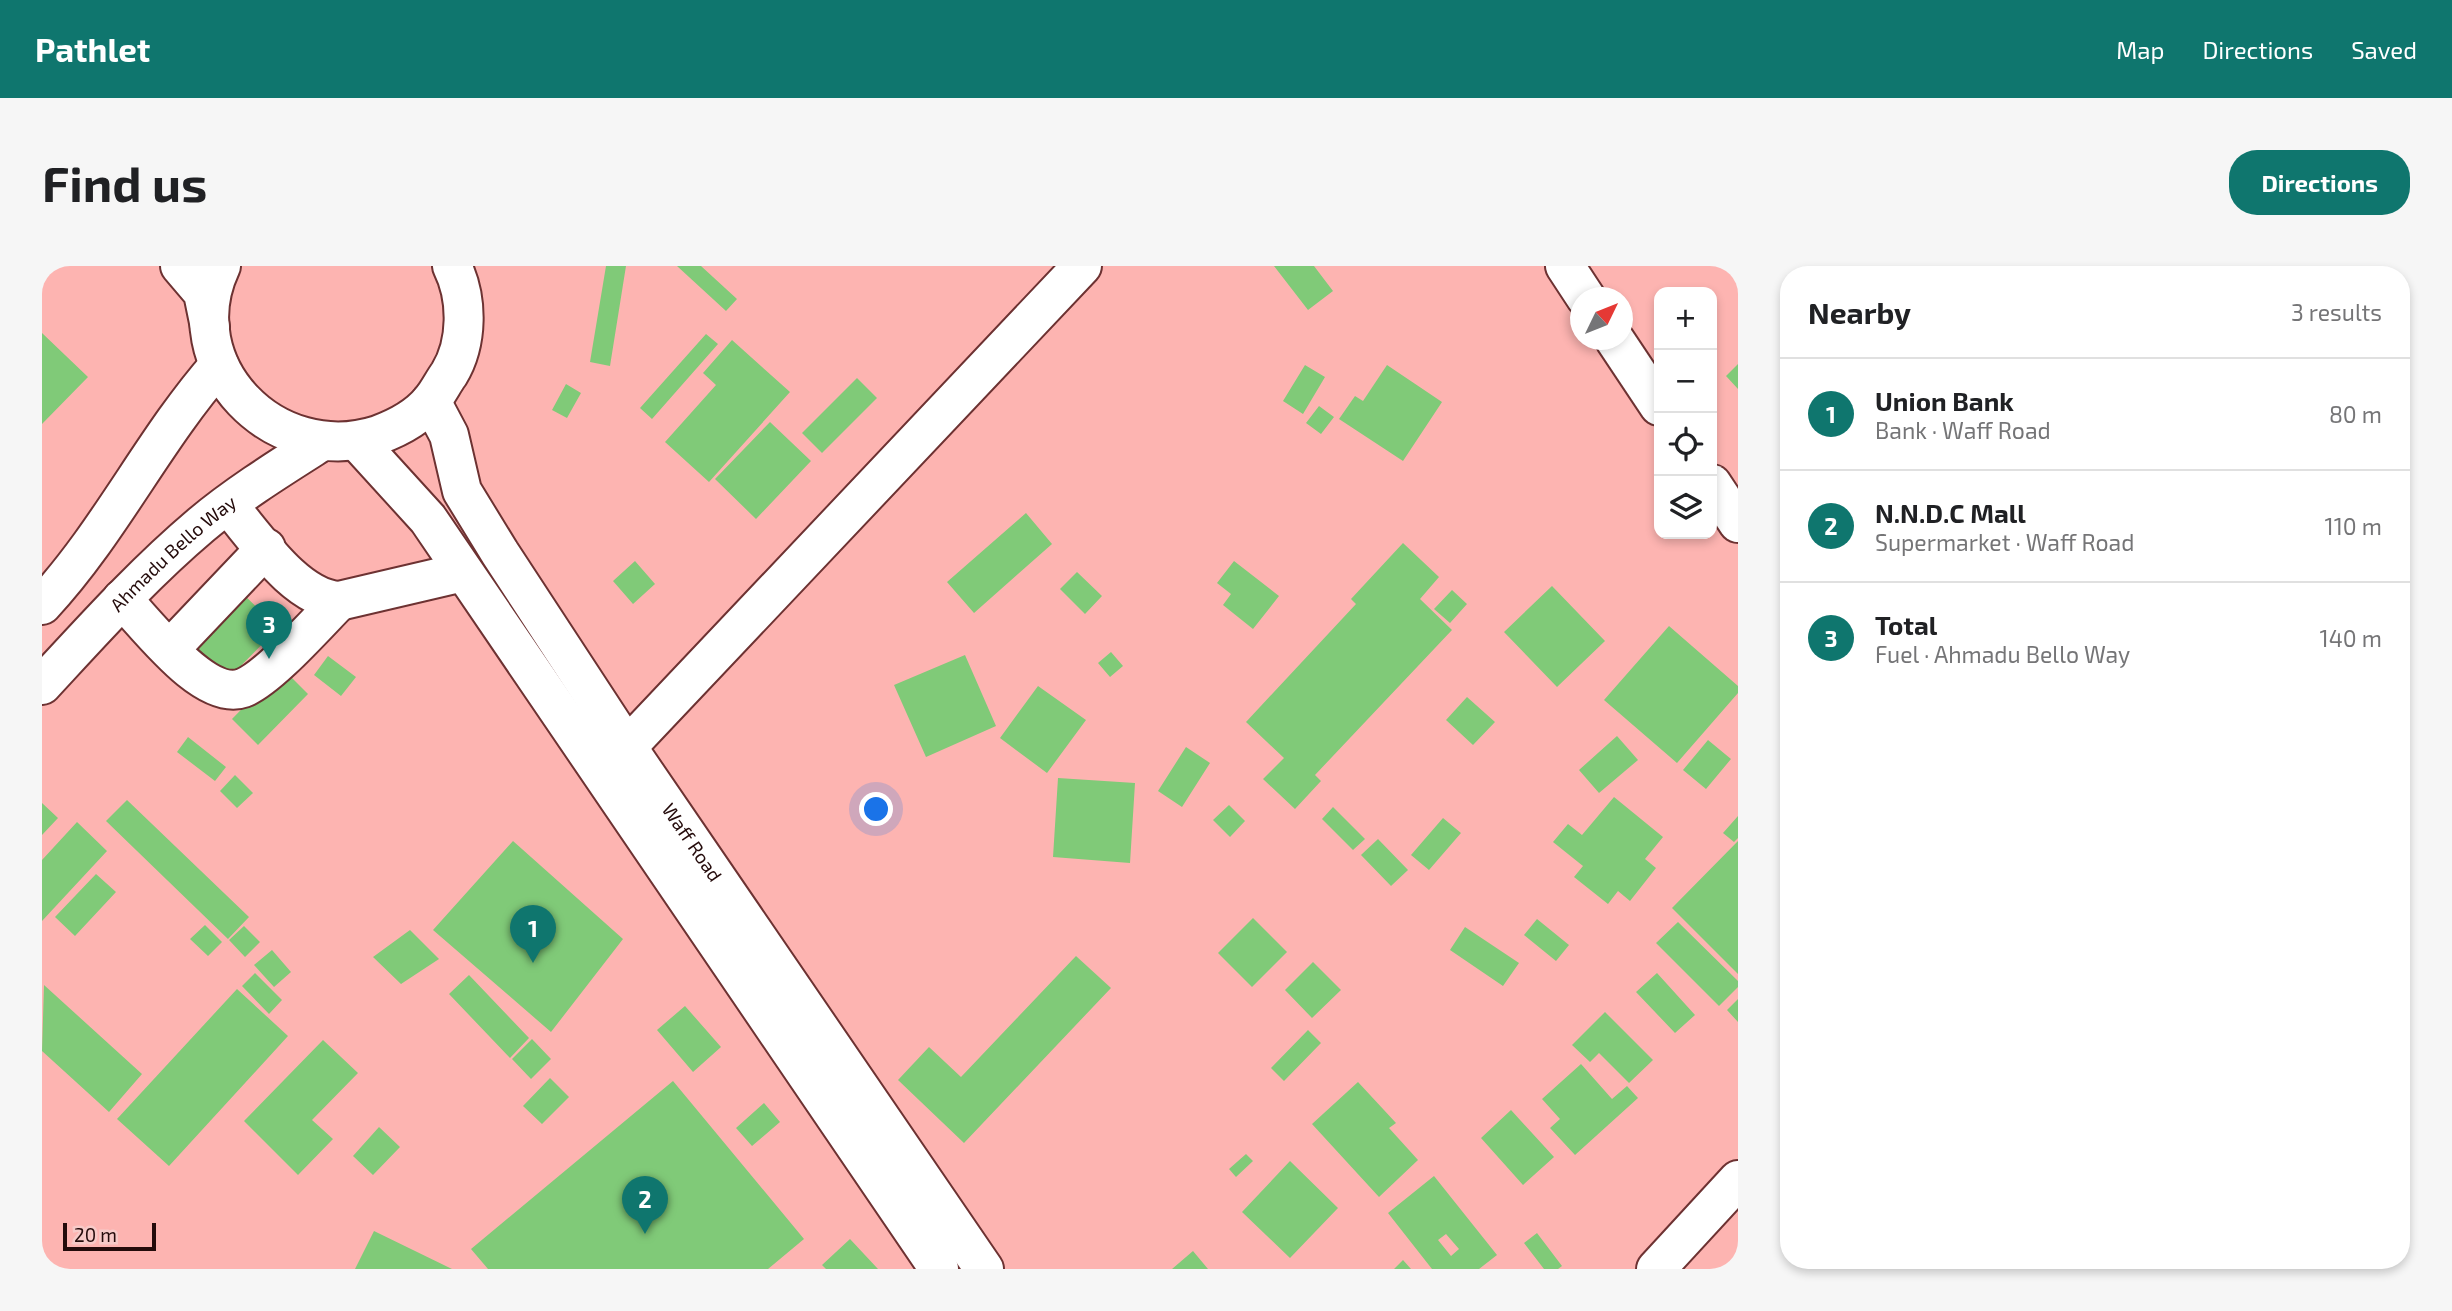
<!DOCTYPE html>
<meta charset="utf-8">
<style>
body{margin:0;font-family:"Exo 2",sans-serif;background:#f6f6f6;color:#202124}
.controls{position:absolute;right:21px;top:21px;display:grid;overflow:hidden;border-radius:14px;box-shadow:0 4px 10px #0003}
.controls button{width:63px;height:63px;display:grid;place-items:center;padding:0;border:0;border-bottom:2px solid #e0e0e0;background:#fff;color:#202124;font:35px sans-serif}
.compass{position:absolute;left:1528px;top:21px;width:63px;height:63px;border-radius:50%;background:#fff;box-shadow:0 4px 10px #0003;rotate:47deg}
.scale{position:absolute;left:21px;bottom:18px;width:93px;box-sizing:border-box;padding-left:7px;border:4px solid #240b0b;border-top:0;font-size:19px;line-height:24px;white-space:nowrap;color:#240b0b;-webkit-text-stroke:5px #f7cac8;paint-order:stroke}
.you{position:absolute;left:835px;top:544px;width:24px;height:24px;margin:-18px;border:5px solid #fff;border-radius:50%;background:#1a73e8;box-shadow:0 0 0 10px #1a73e833}
.badge{display:grid;place-items:center;width:46px;height:46px;border-radius:50%;background:#0f766e;color:#fff;font-size:23px;font-weight:700}
.pin{position:absolute;translate:-50% -58px;filter:drop-shadow(0 2px 4px #0008)}
.pin::after{content:'';position:absolute;top:37px;width:24px;height:21px;background:inherit;clip-path:polygon(0 0,100% 0,50% 100%)}
.list{margin:0;padding:0;list-style:none}
h2{display:flex;justify-content:space-between;align-items:center;height:91px;margin:0;padding:0 28px;font-size:30px}
h2 small{font-size:23px;font-weight:400;color:#757577}
.list li{display:grid;grid-template-columns:46px 1fr auto;gap:21px;align-items:center;box-sizing:border-box;height:112px;padding:0 28px;border-top:2px solid #e0e0e0}
.list b{display:block;font-size:26px;white-space:nowrap}
.list p{margin:0;font-size:23px;white-space:nowrap;color:#757577}
.list em{font-size:23px;font-style:normal;color:#757577}
.icon{flex:none;width:38px;height:38px;fill:none;stroke:currentColor;stroke-width:2;stroke-linecap:round;stroke-linejoin:round}
.map{position:relative;flex:none;width:1696px;height:1003px;overflow:hidden;border-radius:28px}
header{display:flex;align-items:center;gap:42px;box-sizing:border-box;height:98px;padding:0 35px;background:#0f766e;color:#fff}
header strong{font-size:33px}
nav{display:flex;gap:38px;margin-inline-start:auto;font-size:24px}
.intro{display:flex;align-items:center;justify-content:space-between;box-sizing:border-box;height:168px;padding:0 42px}
h1{margin:0;font-size:49px}
.button{padding:18px 32px;border-radius:28px;background:#0f766e;color:#fff;font-size:24px;font-weight:700}
main{display:flex;gap:42px;padding:0 42px}
aside{flex:1;background:#fff;border-radius:28px;box-shadow:0 4px 10px #0003}
.map>svg:first-child{display:block}
.building{fill:#80ca78;fill-rule:evenodd}
.lines{fill:none;stroke-linecap:round;stroke-linejoin:round}
.minor-casing{stroke:#6d3232;stroke-width:42}
.major-casing{stroke:#6d3232;stroke-width:42}
.minor{stroke:#fff;stroke-width:38}
.major{stroke:#fff;stroke-width:38}
.labels{text-anchor:middle;stroke-width:7;stroke-linejoin:round;paint-order:stroke}
.street-label{font-size:19px;fill:#240b0b;stroke:#f7cac8}
</style>
<header>
<strong>Pathlet</strong>
<nav><a>Map</a><a>Directions</a><a>Saved</a></nav>
</header>
<div class="intro"><h1>Find us</h1><a class="button">Directions</a></div>
<main>
<div class="map">
<svg width="1696" height="1003" viewBox="0 0 1696 1003">
<rect width="100%" height="100%" fill="#fdb4b1"/>
<path class="building" d="M564 0H584L568 100 548 96Z
M635 0H659L695 33 684 45Z
M1232 0H1272L1291 25 1266 44Z
M0 67 46 111 0 158Z
M664 68 676 78 610 153 598 142Z
M690 74 748 126 667 216 623 176 674 119 661 107Z
M1696 98V123L1684 110Z
M1263 99 1283 111 1261 148 1241 135Z
M1345 99 1400 136 1361 195 1297 153 1313 130 1321 135Z
M815 112 835 132 780 187 760 167Z
M524 118 539 127 525 152 510 144Z
M1277 140 1292 151 1279 168 1264 157Z
M728 156 769 195 714 253 673 213Z
M984 247 1010 278 932 347 905 316Z
M1361 277 1397 311 1378 333 1410 364 1273 509 1279 515 1253 543 1221 513 1242 492 1204 456 1314 338 1309 333Z
M593 295 613 318 591 338 571 315Z
M1192 295 1237 330 1211 363 1181 339 1189 328 1175 317Z
M1035 306 1060 330 1043 348 1018 323Z
M1510 320 1563 375 1515 421 1462 366Z
M1410 324 1425 338 1408 357 1392 343Z
M200 327 236 362 183 416 148 380Z
M1627 360 1696 420V427L1635 497 1562 434Z
M1069 386 1081 400 1068 411 1056 397Z
M923 389 954 460 884 491 852 419Z
M286 390 314 411 299 430 272 409Z
M240 402 266 428 216 479 190 453Z
M996 420 1044 454 1005 507 958 472Z
M1425 431 1453 456 1431 479 1404 454Z
M1575 470 1596 494 1557 527 1537 504Z
M146 471 184 501 173 515 135 486Z
M1666 474 1689 493 1664 523 1641 504Z
M1144 481 1168 497 1140 541 1116 525Z
M193 509 211 527 195 542 178 525Z
M1016 512 1093 517 1088 597 1011 591Z
M1572 531 1621 571 1603 593 1614 602 1588 635 1576 625 1566 638 1532 611 1541 600 1511 576 1526 558 1540 569Z
M85 534 207 651 186 673 64 555Z
M0 537 16 552 0 569Z
M1187 539 1203 555 1188 571 1171 554Z
M1291 541 1323 573 1311 584 1280 553Z
M1696 550V572L1692 576 1681 567Z
M1401 552 1419 567 1387 604 1369 589Z
M35 556 65 585 0 655V594Z
M1336 573 1366 604 1349 620 1319 589Z
M471 575 581 673 509 766 391 664Z
M1696 575V708L1630 642Z
M54 608 74 626 33 670 13 651Z
M1211 652 1245 686 1210 721 1176 687Z
M1495 653 1527 679 1514 695 1482 669Z
M1636 656 1696 715V721L1677 740 1614 677Z
M163 659 180 676 166 690 148 673Z
M202 660 218 676 203 691 187 674Z
M1423 661 1477 697 1461 720 1408 684Z
M368 664 397 693 359 718 331 691Z
M230 684 249 706 232 721 212 699Z
M1034 690 1069 722 922 877 856 814 887 781 919 811Z
M1271 696 1299 724 1270 752 1243 724Z
M213 707 240 734 227 748 200 720Z
M1615 707 1653 749 1633 767 1594 726Z
M427 709 487 772 468 792 407 728Z
M2 719 100 808 67 846 0 785Z
M195 723 246 770 127 900 75 853Z
M1696 733V756L1685 744Z
M643 740 679 781 651 806 615 764Z
M1563 746 1611 794 1587 817 1557 787 1548 796 1530 779Z
M1266 764 1279 777 1242 815 1229 802Z
M490 773 509 793 489 813 470 793Z
M281 774 316 807 270 854 291 873 256 909 202 855Z
M1539 798 1570 833 1585 820 1596 832 1533 889 1508 862 1518 853 1500 833Z
M508 812 527 831 500 858 481 840Z
M631 815 762 973 726 1003H446L429 983Z
M1316 816 1354 857 1347 862 1376 894 1337 931 1270 858Z
M722 837 738 856 710 880 694 862Z
M1469 844 1512 891 1481 919 1439 872Z
M337 861 358 881 331 909 311 890Z
M1204 888 1211 895 1194 911 1187 903Z
M1248 895 1296 942 1248 992 1200 946Z
M1392 910 1455 989 1437 1003H1390L1346 947ZM1404 968 1417 983 1409 990 1396 974Z
M332 965 410 1003H313Z
M1495 967 1520 1000 1516 1003H1502L1482 977Z
M808 973 836 1003H784L780 999Z
M1151 985 1166 1003H1130Z
M1361 994 1369 1003H1352Z"/>
<g class="lines">
<g class="minor-casing">
<g id="minor">
<path d="M138 0 161 27 168 61"/>
<path d="M1523 0 1544 32"/>
<path d="M1573 74 1617 140"/>
<path id="s1" d="M389 135 407 169 420 225 458 287 585 481 942 1003"/>
<path d="M315 175 386 253 897 1003"/>
<path d="M1670 218 1696 257"/>
<path d="M186 239C214 271 253 332 297 335L421 306"/>
<path d="M80 333C105 358 162 436 201 422 227 412 276 356 297 335"/>
<path d="M128 383 224 282"/>
<path d="M585 481 1040 0"/>
<path d="M1614 1003 1696 914"/>
</g>
</g>
<g class="major-casing">
<g id="major">
<path d="M179 0C132 100 233 202 336 169 355 162 376 151 389 135 396 127 401 116 407 108 426 77 426 32 410 0"/>
<path d="M0 339C68 266 111 174 177 99"/>
<path id="s2" d="M0 419C51 364 101 308 159 259 196 228 238 202 279 176"/>
</g>
</g>
<use href="#minor" class="minor"/>
<use href="#major" class="major"/>
</g>
<g class="labels">
<g class="street-label">
<text dy="7" stroke="none"><textPath href="#s2" startOffset="186">Ahmadu Bello Way</textPath></text>
<text dy="7" stroke="none"><textPath href="#s1" startOffset="516">Waff Road</textPath></text>
</g>
</g>
</svg>
<div class="controls">
<button>+</button>
<button>−</button>
<button><svg class="icon" aria-label="locate" viewBox="0 0 24 24"><circle cx="12" cy="12" r="6"/><path d="M12 2v4M12 18v4M2 12h4M18 12h4"/></svg></button>
<button><svg class="icon" aria-label="layers" viewBox="0 0 24 24"><path d="M12 4l9 5-9 5-9-5zM3 14l9 5 9-5"/></svg></button>
</div>
<svg class="compass" viewBox="-18 -18 36 36"><path d="M0-13l5 13h-10z" fill="#e53935"/><path d="M0 13l5-13h-10z" fill="#757577"/></svg>
<div class="scale">20 m</div>
<div class="you"></div>
<div class="pin badge" style="left:491px;top:697px">1</div>
<div class="pin badge" style="left:603px;top:968px">2</div>
<div class="pin badge" style="left:227px;top:393px">3</div>
</div>
<aside>
<h2>Nearby<small>3 results</small></h2>
<ul class="list">
<li><span class="badge">1</span><div><b>Union Bank</b><p>Bank · Waff Road</p></div><em>80 m</em></li>
<li><span class="badge">2</span><div><b>N.N.D.C Mall</b><p>Supermarket · Waff Road</p></div><em>110 m</em></li>
<li><span class="badge">3</span><div><b>Total</b><p>Fuel · Ahmadu Bello Way</p></div><em>140 m</em></li>
</ul>
</aside>
</main>
